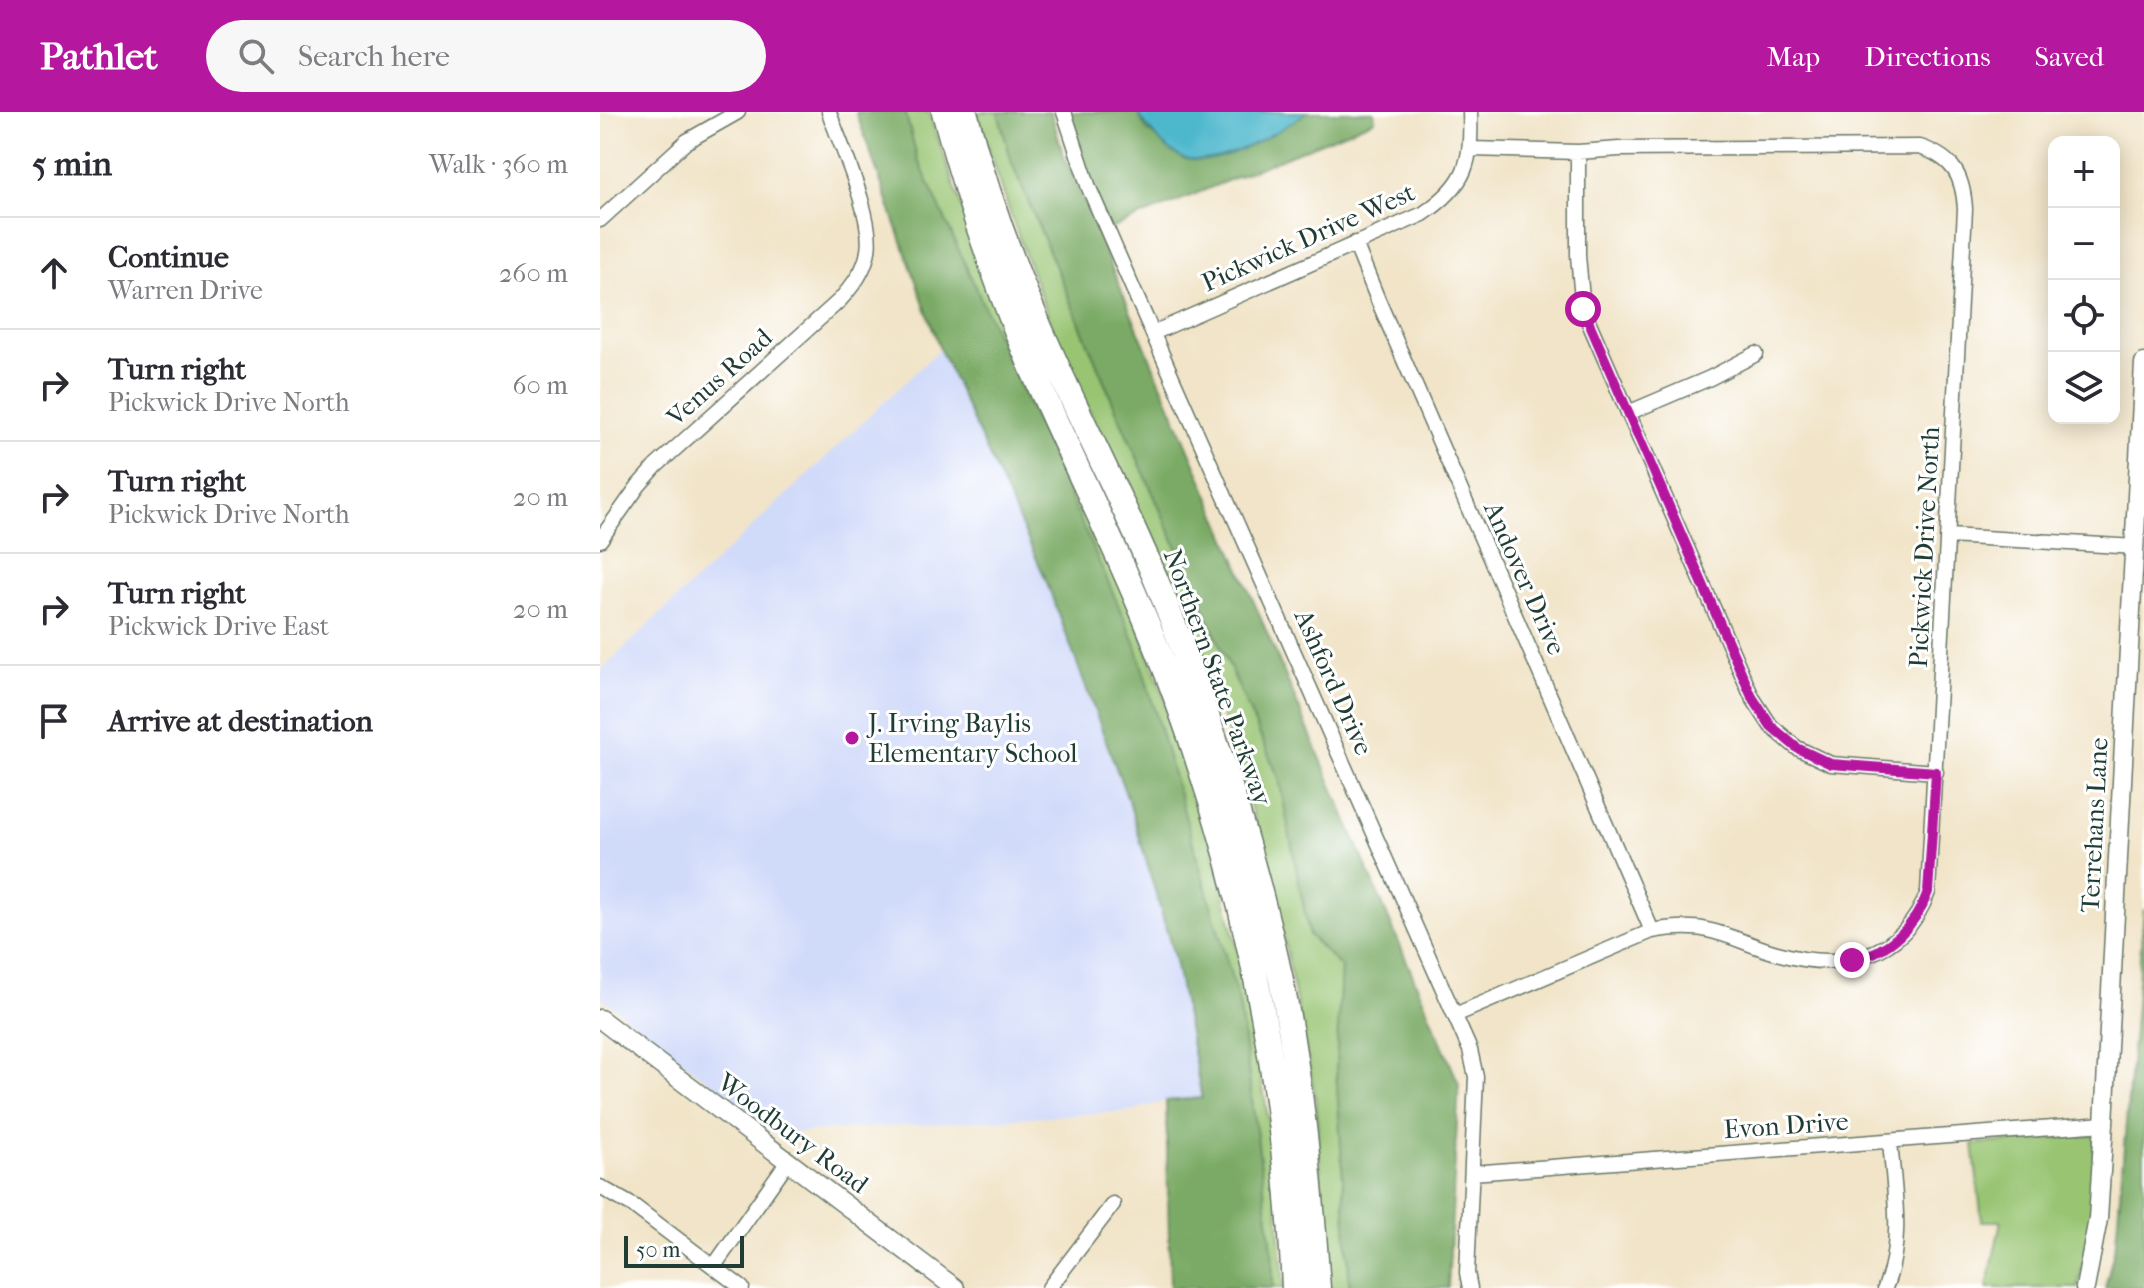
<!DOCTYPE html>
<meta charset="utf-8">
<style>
body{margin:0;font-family:"IM FELL French Canon",serif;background:#f7f7f7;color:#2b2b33}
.controls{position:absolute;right:24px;top:24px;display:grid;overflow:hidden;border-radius:16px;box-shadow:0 4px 20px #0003}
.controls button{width:72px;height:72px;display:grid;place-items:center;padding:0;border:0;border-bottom:2px solid #e1e1e2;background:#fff;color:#2b2b33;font:40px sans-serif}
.scale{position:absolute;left:24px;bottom:20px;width:120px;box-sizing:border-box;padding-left:8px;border:4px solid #1f3d34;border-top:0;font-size:22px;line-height:28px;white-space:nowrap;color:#1f3d34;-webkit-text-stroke:6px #fff;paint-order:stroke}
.stop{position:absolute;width:24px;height:24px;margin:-18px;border:6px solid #b5179e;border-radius:50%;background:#fff}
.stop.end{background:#b5179e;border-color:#fff;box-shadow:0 2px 8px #0008}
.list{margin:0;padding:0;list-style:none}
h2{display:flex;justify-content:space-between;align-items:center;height:104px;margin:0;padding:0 32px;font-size:34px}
h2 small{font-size:26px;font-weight:400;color:#7c7c81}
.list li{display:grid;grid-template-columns:52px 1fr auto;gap:24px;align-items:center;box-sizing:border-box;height:112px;padding:0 32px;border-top:2px solid #e1e1e2}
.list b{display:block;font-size:30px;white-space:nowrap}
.list p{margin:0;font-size:26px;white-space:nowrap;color:#7c7c81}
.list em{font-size:26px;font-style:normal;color:#7c7c81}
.icon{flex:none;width:44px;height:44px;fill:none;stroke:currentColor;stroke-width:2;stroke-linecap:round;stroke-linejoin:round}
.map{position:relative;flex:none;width:1544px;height:1176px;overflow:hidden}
header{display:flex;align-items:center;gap:48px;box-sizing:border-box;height:112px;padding:0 40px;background:#b5179e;color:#fff}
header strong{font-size:38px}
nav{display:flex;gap:44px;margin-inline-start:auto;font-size:28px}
.search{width:560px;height:72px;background:#f7f7f7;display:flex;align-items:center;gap:20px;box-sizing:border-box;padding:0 28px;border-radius:44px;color:#7c7c81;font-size:30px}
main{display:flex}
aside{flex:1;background:#fff}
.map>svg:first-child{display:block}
.built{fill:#d0daf9}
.green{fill:#99c573;stroke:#5c8154;stroke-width:2}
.forest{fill:#7aaa65;stroke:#4c744c;stroke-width:2}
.water{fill:#4eb8cc;stroke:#367a80;stroke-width:2}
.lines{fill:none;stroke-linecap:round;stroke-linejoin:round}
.minor-casing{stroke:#687768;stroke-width:17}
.secondary-casing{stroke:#687768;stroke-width:21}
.motorway-casing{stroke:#687768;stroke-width:27}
.minor{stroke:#fff;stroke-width:14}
.secondary{stroke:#fff;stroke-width:18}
.motorway{stroke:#fff;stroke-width:24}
.route{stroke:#b5179e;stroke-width:10}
.poi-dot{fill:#b5179e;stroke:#fff;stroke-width:3}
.labels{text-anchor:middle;stroke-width:6;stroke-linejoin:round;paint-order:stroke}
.street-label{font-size:26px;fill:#1f3d34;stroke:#fff}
.poi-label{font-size:26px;fill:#1f3d34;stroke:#fff;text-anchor:start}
</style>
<header>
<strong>Pathlet</strong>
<div class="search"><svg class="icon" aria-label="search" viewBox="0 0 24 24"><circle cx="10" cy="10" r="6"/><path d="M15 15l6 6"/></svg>Search here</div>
<nav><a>Map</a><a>Directions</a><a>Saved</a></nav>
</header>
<main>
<aside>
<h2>5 min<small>Walk · 360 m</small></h2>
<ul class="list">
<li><svg class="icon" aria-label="ahead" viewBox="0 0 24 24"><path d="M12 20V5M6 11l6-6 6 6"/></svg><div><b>Continue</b><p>Warren Drive</p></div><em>260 m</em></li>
<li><svg class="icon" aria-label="right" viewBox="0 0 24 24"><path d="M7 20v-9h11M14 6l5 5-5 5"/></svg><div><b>Turn right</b><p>Pickwick Drive North</p></div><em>60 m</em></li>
<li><svg class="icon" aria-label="right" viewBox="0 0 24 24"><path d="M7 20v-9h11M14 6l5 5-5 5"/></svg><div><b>Turn right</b><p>Pickwick Drive North</p></div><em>20 m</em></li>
<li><svg class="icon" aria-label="right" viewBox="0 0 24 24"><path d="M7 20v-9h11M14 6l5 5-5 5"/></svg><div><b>Turn right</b><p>Pickwick Drive East</p></div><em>20 m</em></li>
<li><svg class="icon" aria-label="arrive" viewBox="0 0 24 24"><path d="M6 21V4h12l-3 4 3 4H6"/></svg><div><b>Arrive at destination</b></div></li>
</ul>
</aside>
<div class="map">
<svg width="1544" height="1176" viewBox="0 0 1544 1176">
<rect width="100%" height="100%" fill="#fff"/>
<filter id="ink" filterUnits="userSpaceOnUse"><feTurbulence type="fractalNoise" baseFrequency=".0125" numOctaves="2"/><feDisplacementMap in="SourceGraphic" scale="16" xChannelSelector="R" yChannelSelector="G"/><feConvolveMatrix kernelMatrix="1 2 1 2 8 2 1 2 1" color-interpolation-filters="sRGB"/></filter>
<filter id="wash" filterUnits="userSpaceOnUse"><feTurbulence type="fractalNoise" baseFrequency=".006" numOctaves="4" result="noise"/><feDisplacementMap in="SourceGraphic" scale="32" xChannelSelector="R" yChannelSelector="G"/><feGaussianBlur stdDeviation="1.8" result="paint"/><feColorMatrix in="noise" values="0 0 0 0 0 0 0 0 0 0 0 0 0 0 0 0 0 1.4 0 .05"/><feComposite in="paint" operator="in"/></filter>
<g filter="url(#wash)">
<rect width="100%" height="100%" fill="#f1e4c8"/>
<path class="built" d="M340 237 444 463 530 693 574 844 603 987 566 989 531 999 175 1022 0 884V559Z"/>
<path class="green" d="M305 0H329L392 183 522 470 600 684 645 868 673 1036 684 1176H673L672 1137 639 891 317 45Z
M377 0H398L412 51 518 302 679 666 709 823 741 855 736 957 750 1176H728L716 989 670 757 612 571 452 215 410 101Z
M1495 1023 1492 1104 1478 1176H1387L1401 1109H1382L1373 1032Z"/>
<path class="forest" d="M256 0H305L317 45 535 530 639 891 672 1137 673 1176H570L566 989 602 986 574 844 530 693 444 463 340 237Z
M398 0H451L462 39 859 972 848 1176H750L736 957 741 855 709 823 679 666 518 302 412 51Z
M464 0H537L547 18 584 47 602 48 626 44 660 28 707 0H774L775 8 508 118Z
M1544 797V1176H1505L1516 1130Z"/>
<path class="water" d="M537 0H707C680 19 620 56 586 47 568 42 546 15 537 0Z"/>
</g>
<g filter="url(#ink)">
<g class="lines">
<g class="minor-casing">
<path id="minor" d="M464 0 489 76 537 186 870 938 876 965 867 1161 870 1176
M978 40V144L983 197 1152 585 1171 614 1197 636 1231 652 1336 660
M0 108 87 29 138 0
M755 131 778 188 1052 819
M553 221 823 102C867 72 872 51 870 0
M1028 301 1110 266 1156 242
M1349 424 1536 435
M0 428 39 373 56 354 240 188C253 173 265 159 268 139 274 105 241 35 229 0
M855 903 1052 819C1070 816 1090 814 1107 818 1132 823 1153 835 1177 841 1241 860 1303 847 1328 780L1365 97C1363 63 1353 46 1320 35L1019 37 978 40 871 37
M872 1061 1504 1012
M0 1075 35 1095 142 1176
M114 1154 188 1049
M449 1176 513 1092
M1285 1176C1304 1129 1294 1079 1290 1029"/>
</g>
<g class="secondary-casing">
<path id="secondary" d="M0 907 355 1176
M1485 1176 1498 1107 1504 1012 1544 251"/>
</g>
<g class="motorway-casing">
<path id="motorway" d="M344 0C366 80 391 159 423 235 465 337 517 433 557 536 638 739 685 957 694 1176
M365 0C387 84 417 166 453 245 492 332 537 417 571 505 617 623 654 745 681 868 702 969 711 1073 718 1176"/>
</g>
<use href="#minor" class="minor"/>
<use href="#secondary" class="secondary"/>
<use href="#motorway" class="motorway"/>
</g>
</g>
<g class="lines" filter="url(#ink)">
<path class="route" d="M983 197 1152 585 1171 614 1197 636 1231 652 1336 660 1328 780C1315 815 1289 840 1252 848"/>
</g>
<circle class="poi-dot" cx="252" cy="626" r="8"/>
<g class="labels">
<g class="street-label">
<text transform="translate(708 125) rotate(-24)" y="9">Pickwick Drive West</text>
<text transform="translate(119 265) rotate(-42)" y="9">Venus Road</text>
<text transform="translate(1324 435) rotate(-87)" y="9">Pickwick Drive North</text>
<text transform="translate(925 466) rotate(66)" y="9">Andover Drive</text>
<text transform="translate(618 565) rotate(70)" y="9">Northern State Parkway</text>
<text transform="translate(734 570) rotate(66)" y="9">Ashford Drive</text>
<text transform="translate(1494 713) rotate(-87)" y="9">Terrehans Lane</text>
<text transform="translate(1186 1013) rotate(-4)" y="9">Evon Drive</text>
<text transform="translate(193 1021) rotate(37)" y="9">Woodbury Road</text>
</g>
<g class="poi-label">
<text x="268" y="620">J. Irving Baylis<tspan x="268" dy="30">Elementary School</tspan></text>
</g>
</g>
</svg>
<div class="controls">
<button>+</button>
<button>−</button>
<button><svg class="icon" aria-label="locate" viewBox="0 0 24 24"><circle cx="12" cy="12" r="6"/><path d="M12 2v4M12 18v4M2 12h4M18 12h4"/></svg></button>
<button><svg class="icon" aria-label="layers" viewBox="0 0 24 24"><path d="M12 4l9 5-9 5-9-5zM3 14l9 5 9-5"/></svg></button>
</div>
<div class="scale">50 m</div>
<div class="stop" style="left:983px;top:197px"></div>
<div class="stop end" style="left:1252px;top:848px"></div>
</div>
</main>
